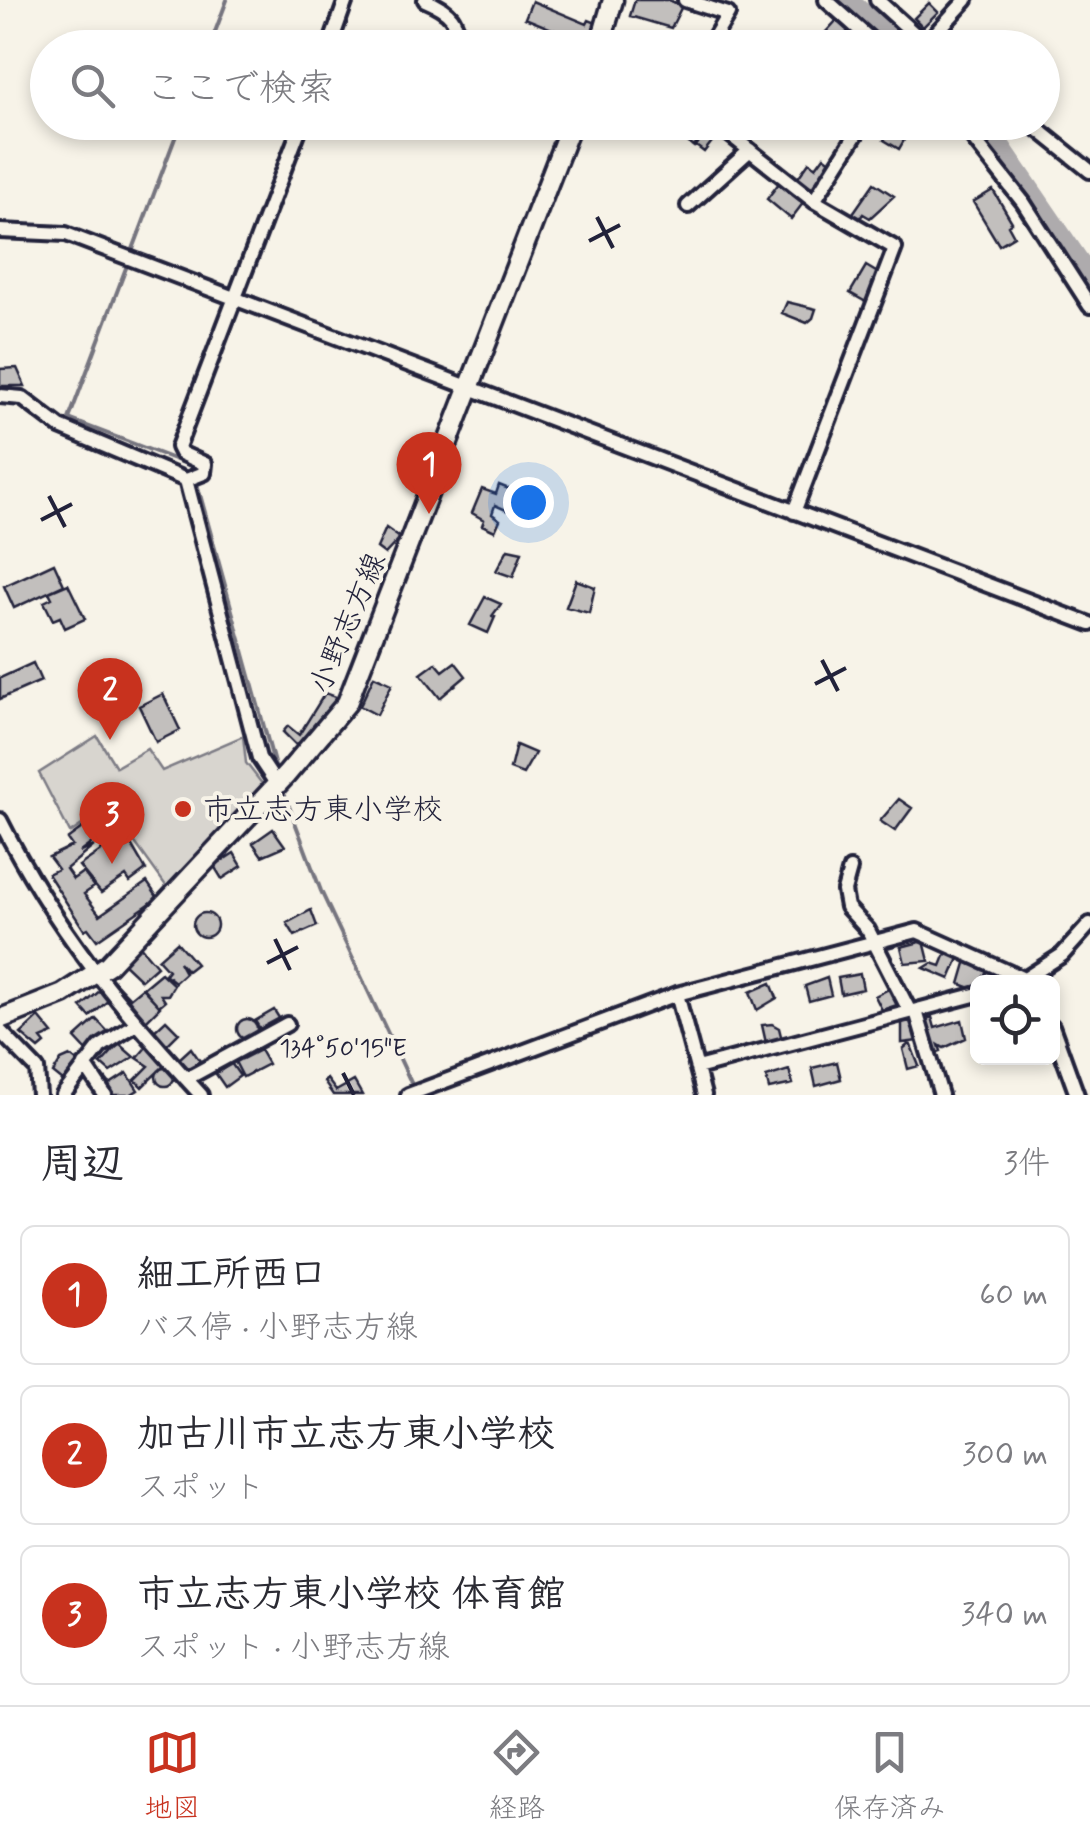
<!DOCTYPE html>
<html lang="ja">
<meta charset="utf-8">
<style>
body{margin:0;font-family:Mynerve,"Klee One",sans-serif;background:#f7f7f7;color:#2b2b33}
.controls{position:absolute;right:30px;bottom:30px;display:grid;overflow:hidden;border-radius:15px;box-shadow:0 5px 15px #0003}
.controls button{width:90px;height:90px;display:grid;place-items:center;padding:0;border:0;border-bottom:2px solid #e1e1e2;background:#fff;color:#2b2b33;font:50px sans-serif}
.you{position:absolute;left:528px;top:502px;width:35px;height:35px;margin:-25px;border:8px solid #fff;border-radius:50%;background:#1a73e8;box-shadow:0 0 0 15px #1a73e833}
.badge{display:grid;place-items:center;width:65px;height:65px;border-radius:50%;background:#c8321e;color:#fff;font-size:32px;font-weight:700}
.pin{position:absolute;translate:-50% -82px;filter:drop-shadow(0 2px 5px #0008)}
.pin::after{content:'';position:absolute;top:52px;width:35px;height:30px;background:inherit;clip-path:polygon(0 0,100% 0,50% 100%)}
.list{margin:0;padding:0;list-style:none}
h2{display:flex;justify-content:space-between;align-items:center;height:130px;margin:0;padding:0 40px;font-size:42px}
h2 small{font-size:32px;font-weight:400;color:#7c7c81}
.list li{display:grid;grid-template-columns:65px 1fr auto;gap:30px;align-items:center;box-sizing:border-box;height:140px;margin:0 20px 20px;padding:0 20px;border:2px solid #e1e1e2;border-radius:15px}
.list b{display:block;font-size:38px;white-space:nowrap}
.list p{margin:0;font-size:32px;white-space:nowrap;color:#7c7c81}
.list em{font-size:32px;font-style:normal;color:#7c7c81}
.icon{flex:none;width:55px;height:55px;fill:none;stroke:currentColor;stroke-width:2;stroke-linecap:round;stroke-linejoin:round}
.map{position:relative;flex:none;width:1090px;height:1095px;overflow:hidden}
.search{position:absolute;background:#fff;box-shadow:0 5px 15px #0003;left:30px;right:30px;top:30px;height:110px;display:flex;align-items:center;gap:25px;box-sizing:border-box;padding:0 35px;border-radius:55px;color:#7c7c81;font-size:38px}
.sheet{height:610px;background:#fff}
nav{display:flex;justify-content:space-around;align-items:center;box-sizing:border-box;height:140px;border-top:2px solid #e1e1e2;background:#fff;font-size:28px;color:#7c7c81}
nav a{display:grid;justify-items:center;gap:5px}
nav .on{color:#c8321e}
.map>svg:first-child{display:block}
.green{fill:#d8d5cf;stroke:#7d7c85;stroke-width:2.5}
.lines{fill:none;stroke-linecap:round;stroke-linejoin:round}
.stream{stroke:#76747f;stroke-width:4}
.river{stroke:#aeabad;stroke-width:20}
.building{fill:#c2bfbd;stroke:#22223b;stroke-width:2.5}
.street-casing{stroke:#22223b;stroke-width:20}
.secondary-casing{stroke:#22223b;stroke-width:25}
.street{stroke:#f7f3e8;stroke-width:12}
.secondary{stroke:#f7f3e8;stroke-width:18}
.ticks{fill:none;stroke:#22223b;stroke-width:4}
.poi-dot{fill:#c8321e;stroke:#f7f3e8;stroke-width:4}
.labels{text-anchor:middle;stroke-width:8;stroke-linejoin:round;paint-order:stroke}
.street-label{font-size:30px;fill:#22223b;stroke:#f7f3e8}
.poi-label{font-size:30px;fill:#22223b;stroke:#f7f3e8;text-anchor:start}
.ticks-label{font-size:25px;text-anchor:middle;fill:#22223b;stroke:#f7f3e8;stroke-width:8;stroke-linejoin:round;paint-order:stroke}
</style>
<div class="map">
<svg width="1090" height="1095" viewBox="0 0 1090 1095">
<rect width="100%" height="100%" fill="#f7f3e8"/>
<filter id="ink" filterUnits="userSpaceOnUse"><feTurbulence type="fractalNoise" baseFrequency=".01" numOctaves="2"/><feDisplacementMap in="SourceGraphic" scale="20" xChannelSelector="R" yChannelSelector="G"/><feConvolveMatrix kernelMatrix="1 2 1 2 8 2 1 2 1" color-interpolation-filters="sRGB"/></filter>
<g filter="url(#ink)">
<path class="green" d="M97 736 116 767 147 749 162 771 243 736 246 763 263 785 169 890 123 826 132 819 119 800 70 833 39 773Z"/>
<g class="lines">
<path class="stream" d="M209 48 227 0
M181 122 69 419 192 466 193 471
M196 480 277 774
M282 788 321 891 415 1091"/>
<path class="river" d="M848 0 903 48
M979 122 997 141 1090 277"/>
</g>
<path class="building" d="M635 0H669L682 6 671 28 630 16Z
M532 1 587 24 589 20 599 24 591 48H553L559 32 525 18Z
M929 3 938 12 923 27 914 18Z
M837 20 849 31 835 42 825 33Z
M658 122H694L695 125 666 140 654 126Z
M700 122 711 125 694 147 686 141Z
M895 122 912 126 899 149 884 140Z
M710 127 718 134 704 152 696 146Z
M824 156 836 165 824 181 818 180 823 183 814 196 795 182 809 162 816 167Z
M782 179 807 198 791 219 767 199Z
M874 183 894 196 870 218 863 214 858 221 851 216Z
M993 190 1012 222 1008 225 1014 236 999 245 973 202Z
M866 266 881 275 866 302 850 293Z
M787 302 816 309 813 318 807 323 782 313Z
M17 368 25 386H0V369Z
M499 485 514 491 506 510 495 505 492 514 500 520 495 531 482 525 484 520 472 513 482 489 496 494Z
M386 528 400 538 385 554 377 548Z
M508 549 522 552 513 577 496 571Z
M54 563 64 585 14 608 4 586Z
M576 580 595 587 589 613 566 607Z
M68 584 85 619 65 628 60 617 53 620 44 602 52 598 49 592Z
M485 597 501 604 492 616 495 617 488 633 470 625Z
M455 662 466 676 440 698 421 674 436 663 443 671Z
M33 663 41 681 0 699V678Z
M374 676 392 684 377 715 360 706Z
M325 693 339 698 300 749 283 732 288 726 299 735Z
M163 694 180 730 156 742 139 706Z
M516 745 535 753 523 774 510 769Z
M899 799 912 808 895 831 880 821Z
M119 801 128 816 80 852 94 846 66 869 73 879 83 872 94 887 84 894 100 915 147 882 158 898 97 940 88 928 84 930 48 874 58 869 49 857 72 846 67 839Z
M273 829 285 846 262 856 253 843Z
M125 834 146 870 130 882 126 876 101 893 79 866Z
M234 853 242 866 222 879 214 866Z
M311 910 317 926 295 936 287 923Z
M193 925a12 12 0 1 1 24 0a12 12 0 1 1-24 0Z
M924 941 929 961 905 963 901 947Z
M177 942 196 964 187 971 179 962 185 973 175 982 165 974 168 970 158 959Z
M139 945 157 966 141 980 121 961Z
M947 951 960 956 950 979 924 968 932 963 941 966Z
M967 960 987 971 976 990 960 984Z
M161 973 174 985 168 995H161L165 1001 159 1006 143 988Z
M860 974 863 989 841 994 838 978Z
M827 978 831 995 809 1001 805 986Z
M112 979 130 998 142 988 160 1007 145 1022 135 1016 107 984Z
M771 983 777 998 757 1010 750 992Z
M891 988 900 1004 882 1010 875 996Z
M102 989 111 998 90 1017 81 1007Z
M274 1010 281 1021 262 1032 255 1021Z
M39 1017 53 1034 41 1039 45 1044 39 1049 21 1034Z
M932 1017 935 1028 962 1020 966 1038 944 1048 939 1045 941 1051 932 1054 923 1020Z
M237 1029a10 10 0 1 1 20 0a10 10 0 1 1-20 0Z
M96 1019 109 1033 88 1052 75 1038Z
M166 1020 179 1033 165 1047 152 1033Z
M902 1021H913L918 1041 902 1043Z
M772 1024 779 1028 782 1040 766 1043 762 1025Z
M910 1043 919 1066 908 1069 903 1049Z
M119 1044 134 1057 110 1072 101 1064Z
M148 1045 166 1064 142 1087 135 1080 149 1066 137 1058Z
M191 1048 200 1061 187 1071 179 1059Z
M260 1050 268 1064 243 1077 232 1056 238 1052 242 1059Z
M70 1056 79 1063 63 1081 53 1073 61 1060Z
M837 1062 841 1079 816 1086 812 1068Z
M231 1063 240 1076 225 1087 216 1074Z
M156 1077a9 9 0 1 1 18 0a9 9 0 1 1-18 0Z
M789 1070 793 1084 769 1089 766 1077Z
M127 1073 138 1090 130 1095H108L100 1083 106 1079 110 1084Z
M327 1079 336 1091 354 1081 362 1095H333L324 1082Z"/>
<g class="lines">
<g class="street-casing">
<path id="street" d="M425 0C451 11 458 19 459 48
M685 0 728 14 708 48
M826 0 880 48
M877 0 930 48
M329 48 346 0
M922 48 966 0
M714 122 814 201 895 248 794 512
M960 122 1023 202 1090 306
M1029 122 1090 171
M814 201 864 122
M688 206 750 150
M0 231 66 234 1090 624
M0 396 22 398 60 427 186 480 204 473 205 464 181 453 178 447 302 122
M186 480 259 758 277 785
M0 820C55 929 119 1006 201 1095
M850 869 844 891 847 907 868 930 910 1012
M1020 982 1062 955 1090 924
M677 994 704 1095
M916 1011 941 1095
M1052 1026 1077 1095
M0 1031 37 1069 39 1095
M85 1065 105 1095
M697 1068 978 994
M186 1079 287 1024
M63 1095 100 1047 136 1024
M408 1095 677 994 917 931 1026 980"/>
</g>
<g class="secondary-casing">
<path id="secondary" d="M599 48 613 0
M0 1019 63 994 108 965 286 775 347 703 572 122"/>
</g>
<use href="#street" class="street"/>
<use href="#secondary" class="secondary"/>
</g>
</g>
<path class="ticks" d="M597 217 613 248M589 241 620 225M49 496 65 527M41 520 72 504M822 660 838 691M815 684 846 668M275 939 290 970M267 963 298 947M343 1073 354 1095"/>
<circle class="poi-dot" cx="183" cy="809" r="10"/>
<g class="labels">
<g class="street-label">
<text transform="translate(347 623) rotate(-67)" y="10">小野志方線</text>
</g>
<g class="poi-label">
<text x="203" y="819">市立志方東小学校</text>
</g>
</g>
<g class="ticks-label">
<text x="343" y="1056">134°50'15"E</text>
</g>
</svg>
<div class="controls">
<button><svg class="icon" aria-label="locate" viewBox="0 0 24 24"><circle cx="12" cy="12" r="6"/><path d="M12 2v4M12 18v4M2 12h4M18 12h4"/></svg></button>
</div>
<div class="you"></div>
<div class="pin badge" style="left:429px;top:514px">1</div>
<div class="pin badge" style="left:110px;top:740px">2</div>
<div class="pin badge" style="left:112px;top:864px">3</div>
<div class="search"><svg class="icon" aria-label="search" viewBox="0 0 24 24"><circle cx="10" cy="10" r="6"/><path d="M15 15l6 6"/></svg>ここで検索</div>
</div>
<section class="sheet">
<h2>周辺<small>3件</small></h2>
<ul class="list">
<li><span class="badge">1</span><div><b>細工所西口</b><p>バス停 · 小野志方線</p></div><em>60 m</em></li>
<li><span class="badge">2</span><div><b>加古川市立志方東小学校</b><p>スポット</p></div><em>300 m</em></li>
<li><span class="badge">3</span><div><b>市立志方東小学校 体育館</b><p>スポット · 小野志方線</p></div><em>340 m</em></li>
</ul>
</section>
<nav>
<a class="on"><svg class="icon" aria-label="map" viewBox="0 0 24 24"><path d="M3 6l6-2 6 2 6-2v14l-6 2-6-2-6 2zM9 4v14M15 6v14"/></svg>地図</a>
<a><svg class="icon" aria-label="directions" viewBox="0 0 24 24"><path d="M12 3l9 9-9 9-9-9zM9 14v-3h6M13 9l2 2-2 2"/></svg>経路</a>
<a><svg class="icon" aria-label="saved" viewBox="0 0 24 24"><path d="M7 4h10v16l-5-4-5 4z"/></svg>保存済み</a>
</nav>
